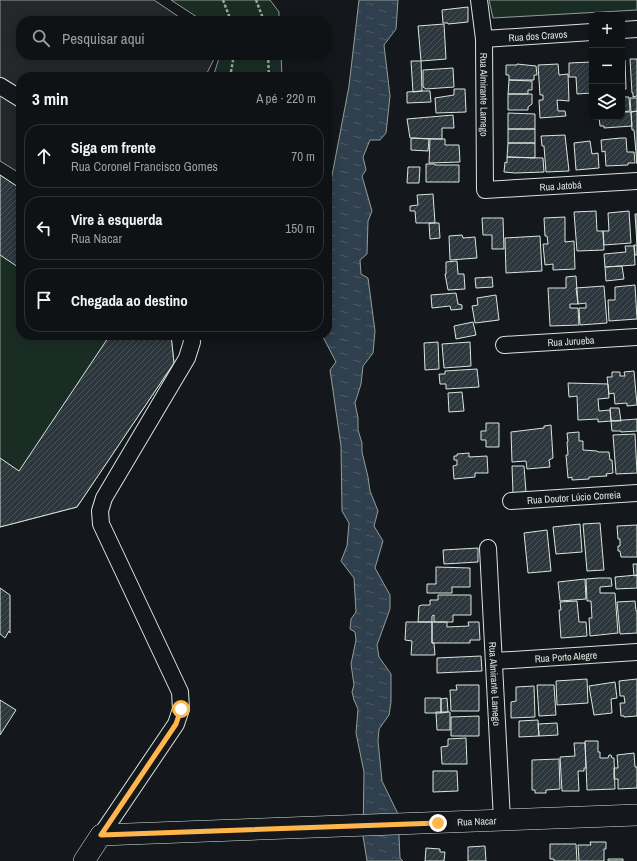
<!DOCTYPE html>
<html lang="pt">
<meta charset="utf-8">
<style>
body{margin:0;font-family:"Archivo Narrow",sans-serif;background:#1d2022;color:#f1f3f6}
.controls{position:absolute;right:12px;top:12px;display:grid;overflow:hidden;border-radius:8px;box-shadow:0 2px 10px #0003}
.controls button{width:36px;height:36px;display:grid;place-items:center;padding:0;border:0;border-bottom:1px solid #2f3234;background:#0f1215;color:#f1f3f6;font:20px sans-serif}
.stop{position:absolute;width:12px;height:12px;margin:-9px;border:3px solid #ffb74d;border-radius:50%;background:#fff}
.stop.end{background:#ffb74d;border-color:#fff;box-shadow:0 1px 4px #0008}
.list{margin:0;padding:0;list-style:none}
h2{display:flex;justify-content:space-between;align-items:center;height:52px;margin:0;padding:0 16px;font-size:17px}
h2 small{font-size:13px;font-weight:400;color:#9b9ea0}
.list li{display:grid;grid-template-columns:26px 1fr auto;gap:12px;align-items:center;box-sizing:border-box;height:64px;margin:0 8px 8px;padding:0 8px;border:1px solid #2f3234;border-radius:16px}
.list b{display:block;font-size:15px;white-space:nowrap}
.list p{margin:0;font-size:13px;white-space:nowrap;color:#9b9ea0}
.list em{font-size:13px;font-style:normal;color:#9b9ea0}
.icon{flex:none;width:22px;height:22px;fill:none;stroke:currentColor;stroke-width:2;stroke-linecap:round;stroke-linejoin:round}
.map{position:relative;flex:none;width:637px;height:861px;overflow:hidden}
.search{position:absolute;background:#0f1215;box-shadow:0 2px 10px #0003;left:16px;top:16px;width:316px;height:44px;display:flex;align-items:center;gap:10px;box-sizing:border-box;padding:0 14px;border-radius:16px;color:#9b9ea0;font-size:15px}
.panel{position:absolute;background:#0f1215;box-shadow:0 2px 10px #0003;left:16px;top:72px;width:316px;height:268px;border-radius:16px}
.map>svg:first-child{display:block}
.park{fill:#1a2d24;stroke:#939e99}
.parking{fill:#24282b;stroke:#939e99}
.water{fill:url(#water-ripples);stroke:#939e99}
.building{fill:url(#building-hatch);stroke:#d8e6dc}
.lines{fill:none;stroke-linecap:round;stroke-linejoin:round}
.minor-casing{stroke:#d8e6dc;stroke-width:18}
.major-casing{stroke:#d8e6dc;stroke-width:22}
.path{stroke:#9da8a2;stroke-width:2.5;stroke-dasharray:3 2;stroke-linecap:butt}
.minor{stroke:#14181c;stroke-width:16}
.major{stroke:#14181c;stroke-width:21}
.route{stroke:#ffb74d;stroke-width:5}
.labels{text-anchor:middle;stroke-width:3;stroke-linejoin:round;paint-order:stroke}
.street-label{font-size:10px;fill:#d8e6dc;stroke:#14181c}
</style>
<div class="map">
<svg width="637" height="861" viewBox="0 0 637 861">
<defs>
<pattern id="water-ripples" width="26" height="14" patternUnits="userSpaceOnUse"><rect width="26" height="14" fill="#2f3f4d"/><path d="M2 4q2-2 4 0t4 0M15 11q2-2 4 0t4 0" fill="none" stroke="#4c5b66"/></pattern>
<pattern id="building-hatch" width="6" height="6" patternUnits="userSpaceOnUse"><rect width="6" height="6" fill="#2c363c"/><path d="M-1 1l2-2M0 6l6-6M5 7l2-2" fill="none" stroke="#4a5358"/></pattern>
</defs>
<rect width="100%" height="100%" fill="#14181c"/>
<path class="park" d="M171 0H270L279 12V21H203Z
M489 0H637V10L493 18Z
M220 55H281L282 77H213Z
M0 175 21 189V335H171L174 363 77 507 0 527Z"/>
<path class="parking" d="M0 0H154L185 21H21V55H216L205 77H21V174L0 161Z"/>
<path class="water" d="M359 0H398L396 29 384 45 390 96 386 133 380 140H370L363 157 366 170 362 176 372 211 368 221 367 254 360 260 361 274 368 278 375 331 373 353 363 366 361 384 355 403 358 418V430L362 443V452L368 477 370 491 378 511 374 526 383 541 375 568 390 595V609L377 645 379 657 391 674V702L389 715 379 729 378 741 382 781 398 814 400 858 403 861H367L363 836 364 772 356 733 358 709 354 700 352 692 354 685 351 664 356 640 355 632 350 629 351 619 356 612 354 578 341 561 347 546 349 523 342 511 341 446 330 370 336 362 322 335H327V282L331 274 327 264V202L349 86Z"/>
<path class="building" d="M468 7V22L448 24V23H443L442 10Z
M444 24 446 59 421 61 418 26Z
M630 59H637V96L633 97V93H632Z
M622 60H625L626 89H622Z
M411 61H421L422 91 413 92Z
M592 62V93L577 94 576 77H569V63Z
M517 64 536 66 537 75H534V80H509V75H506V65H517Z
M558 64 559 75 568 74 569 101 557 100 558 111H565L566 116 540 118 539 100H543V95H540L538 65Z
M453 68 454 87 426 89 423 87V70Z
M509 80 532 81V90H528V94H508Z
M454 89H465L466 112 436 113 435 98 454 95Z
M422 91H430L431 102 407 103V92Z
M508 94H532V104L528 107V110H508Z
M622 97H629L630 111 622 112Z
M630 98H637V111L631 112Z
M637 111V164L634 130H632L631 112Z
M622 112H631L632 126 604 128V126H600L599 117H622Z
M508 113 535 114V129H508Z
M453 115 454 128H442V139L410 138 407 119Z
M508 129H535V143H508Z
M565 135 569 171 546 172 544 146H542L541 136Z
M412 138 429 139 428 151 411 150V139Z
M621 138H626L627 152H634L635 163H628V165L606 166 605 151 602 152 601 140Z
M430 139H445V145H459L460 162 429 163Z
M590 141 592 154 598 153 599 168 576 170 574 143Z
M508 143H535V158L507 157Z
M507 157 543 158 544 172 515 173 504 172 505 162 507 163Z
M426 164H435V165H459V182H426Z
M408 167H420L419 183H407Z
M0 175 21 189V269L0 255Z
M433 194 435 223H416L415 211H410V206L418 205 417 195Z
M596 211 597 231H603L604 250 577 251 574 212Z
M629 211 631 243 604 245 603 231H609L608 213Z
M635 214H637V244Z
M565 217V242L574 241 575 269 553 270V264L545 265 543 244H548L547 236H545L544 218Z
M482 218H503L504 249H492V235H483Z
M429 223H439L440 238 430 239Z
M462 235 463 238 475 237 477 258 450 260 449 236Z
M540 236 542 271 506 273 505 238Z
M634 245H637V255H635Z
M625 246H634L635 265 605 267 604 254 626 252Z
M457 261 458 274H464L465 289 448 290 445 274H446V262Z
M622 266 624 279 606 281 605 267Z
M576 276 578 304H570V308H578L579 325 550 326 548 288H566V277Z
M492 277 493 287 476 288 475 278Z
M635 285 637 319 609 321 608 300H615V287Z
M604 286 607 323 580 325 579 308H586V303L578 304 576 288Z
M456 293 458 304 462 305V309L451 310 450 306 432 308 431 295Z
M496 295 499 320 475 323 472 306 478 305 477 298Z
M473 322 476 335 456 339 454 326Z
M110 335H171L174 363 77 507 0 527V458L19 471Z
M438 342 439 369 425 370 424 343Z
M470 342 471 366 444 368 442 344Z
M477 369 479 387 446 389V384H440L439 374H445V371Z
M634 371 637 405 627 406V403L615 404 614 393 609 394 607 377H612V372H620V376H625L624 372Z
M568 383 608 384 609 398 598 399 599 411 610 410 611 421 598 422V419L578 420 577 396 569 397Z
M462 392 464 411 449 412 448 393Z
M610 408H619L621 421H611Z
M637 419V431L621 432V431H612L611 421Z
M486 423H499V447H486V440H481V431H486Z
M551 425 553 458 549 460 550 467 527 469 526 461 512 462 511 432 544 428V426Z
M579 432V441H583V450L597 451 598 452H609L610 460H612L613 473 606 474 607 476 589 477V479L572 480V477L568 478 566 455H568L567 442H568L567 433Z
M635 434 637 473 616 474 613 435Z
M469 453V457L487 456 488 473H475V477L454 479 453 466 457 465V460H454V456H457V454Z
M512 466H524L526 492 513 493Z
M600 523 604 570 587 571 583 524Z
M580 524 582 552 556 554 553 527Z
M637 525V557H621L620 551H618V546H620V539H618L617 526Z
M547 530 551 571 528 573 524 533Z
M478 548V562L444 564 443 550Z
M633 564H637V575L634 576Z
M436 567 470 568V587H452V593H427V584H436Z
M637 575V588L616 589 615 577Z
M599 578H611L612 586 600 587V593H615L618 633 590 636 589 618H592L591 601H587L586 579Z
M585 579 586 599 560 601 558 582Z
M0 588 10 595V633L9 631 5 638 0 634Z
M438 595H471V615H453V622H434V615L432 616V622H418L419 606 422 605H430V600H438Z
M577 601 579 622H586L587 636 561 638 559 610H561L560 602Z
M635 601 636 611H637V633L620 634 617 602Z
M406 622H432V643H434L435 655H411L412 641 405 640Z
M432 622H447V627L469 626 468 622H479L480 640H470V643H432Z
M481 656 482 671 437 673V658Z
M587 679 588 703 557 705 556 681Z
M637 679V716L624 717V716H621L620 703H625L624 696H620L619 681Z
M615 682 617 698 611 699 612 713 594 715 589 686Z
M456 685H479V711H451L450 690H457Z
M537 685H554L556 715 539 716Z
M534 686 535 717 511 718V702L516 701V687Z
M425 698H441V713H425Z
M447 698 448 712 441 713V699Z
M0 700 16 710 0 735Z
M436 712H450V730H437Z
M479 716V736H451V717Z
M538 720 539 736 519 737V721Z
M557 723 558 735 539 736 538 724Z
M466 738 467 764H442L441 747 448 746V739Z
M585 741H598V752H600V758H608L609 755H611L612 758H614L615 789 587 790Z
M574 743H585L586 768H584V771H578L579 791H562L560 757 575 756Z
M634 753 635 767H637V788L618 789V779H614V768H618L617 755Z
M559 759 560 789 546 790V793H535V790H532V760Z
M433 771H457L458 791 433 792Z
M590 842H606V849H604V861H579L578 845H591Z
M550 844H576L577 861H554V859H550Z
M485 846 486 861H468V847Z
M426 848 440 849V852H445L444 861H425Z
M608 859H623V861H608Z"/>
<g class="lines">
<g class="minor-casing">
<g id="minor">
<path id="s1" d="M479 0 484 39 485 190 637 181"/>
<path d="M622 30 637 29"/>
<path id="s2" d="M484 39 592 32"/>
<path d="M0 86 21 99"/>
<path id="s3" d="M504 345 637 337"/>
<path id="s4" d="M511 501 637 493"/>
<path id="s5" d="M488 548 502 820"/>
<path id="s6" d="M495 661 637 652"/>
<path d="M101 835 176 724 181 709 180 692 101 524 100 511 104 498 187 358 192 342 191 335"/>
</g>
</g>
<g class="major-casing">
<g id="major">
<path id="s7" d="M84 861 101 835 637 815"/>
</g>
</g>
<path class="path" d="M223 0 231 21
M256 0 264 21
M268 55 269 77
M230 77 234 55"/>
<use href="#minor" class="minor"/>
<use href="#major" class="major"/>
</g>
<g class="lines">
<path class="route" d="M181 709 176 724 101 835 438 823"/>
</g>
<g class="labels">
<g class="street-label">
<text dy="4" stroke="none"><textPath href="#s2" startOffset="54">Rua dos Cravos</textPath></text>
<text dy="4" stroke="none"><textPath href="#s1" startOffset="95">Rua Almirante Lamego</textPath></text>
<text dy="4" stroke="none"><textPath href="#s1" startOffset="266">Rua Jatobá</textPath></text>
<text dy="4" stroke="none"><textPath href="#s3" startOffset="67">Rua Jurueba</textPath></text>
<text dy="4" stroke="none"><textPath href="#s4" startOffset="63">Rua Doutor Lúcio Correia</textPath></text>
<text dy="4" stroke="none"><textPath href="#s6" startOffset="71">Rua Porto Alegre</textPath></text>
<text dy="4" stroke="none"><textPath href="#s5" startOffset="136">Rua Almirante Lamego</textPath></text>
<text dy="4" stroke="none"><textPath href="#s7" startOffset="407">Rua Nacar</textPath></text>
</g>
</g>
</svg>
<div class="controls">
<button>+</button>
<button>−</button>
<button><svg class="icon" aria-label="layers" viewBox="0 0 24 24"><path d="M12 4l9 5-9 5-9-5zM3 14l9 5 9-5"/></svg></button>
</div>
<div class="stop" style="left:181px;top:709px"></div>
<div class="stop end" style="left:438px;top:823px"></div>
<div class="search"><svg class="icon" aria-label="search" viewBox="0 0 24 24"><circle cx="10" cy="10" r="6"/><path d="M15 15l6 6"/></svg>Pesquisar aqui</div>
<section class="panel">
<h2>3 min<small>A pé · 220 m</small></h2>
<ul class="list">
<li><svg class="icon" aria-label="ahead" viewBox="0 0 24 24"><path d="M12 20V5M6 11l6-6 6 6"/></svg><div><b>Siga em frente</b><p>Rua Coronel Francisco Gomes</p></div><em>70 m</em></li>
<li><svg class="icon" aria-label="left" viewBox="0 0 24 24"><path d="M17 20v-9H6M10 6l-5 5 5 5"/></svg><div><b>Vire à esquerda</b><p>Rua Nacar</p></div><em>150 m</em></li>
<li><svg class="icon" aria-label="arrive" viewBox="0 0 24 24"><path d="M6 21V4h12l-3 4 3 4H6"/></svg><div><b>Chegada ao destino</b></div></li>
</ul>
</section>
</div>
